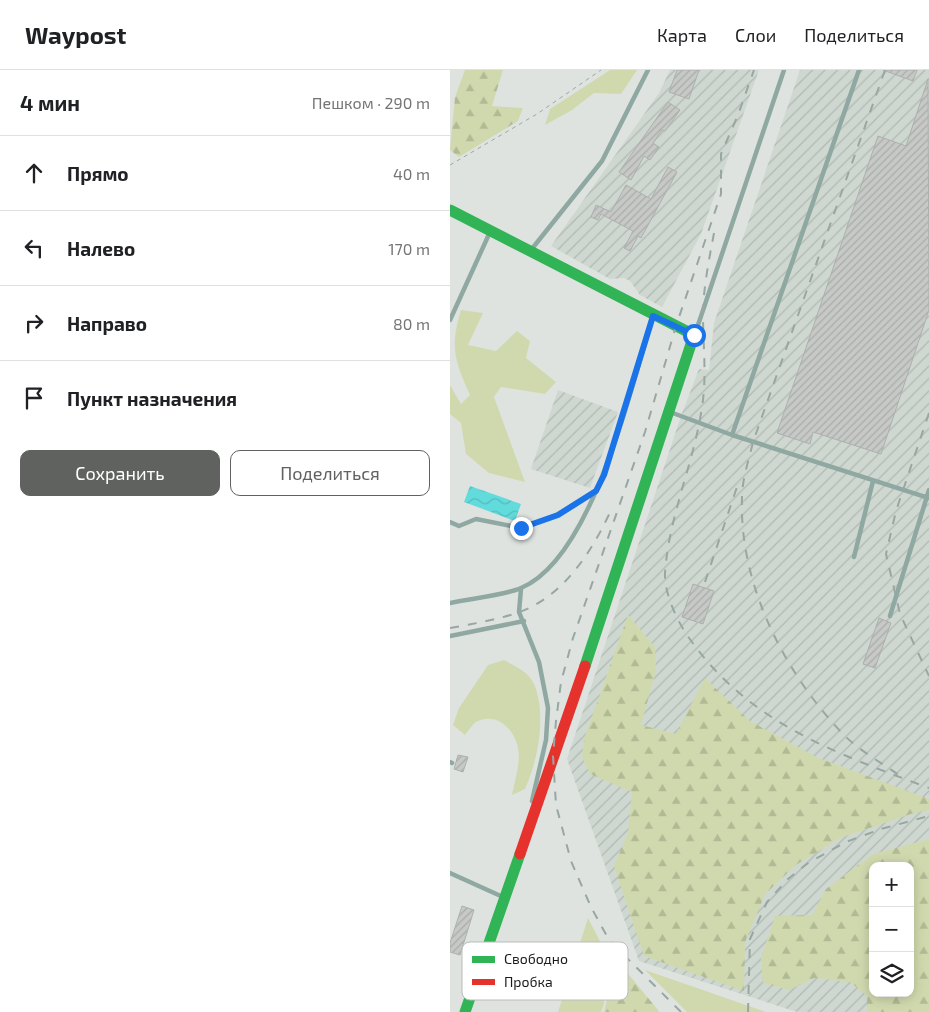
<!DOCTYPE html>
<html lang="ru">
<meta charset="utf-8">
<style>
body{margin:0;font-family:"Exo 2",sans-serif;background:#f6f6f6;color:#202124}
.controls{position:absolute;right:15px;bottom:15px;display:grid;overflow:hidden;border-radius:10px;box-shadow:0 2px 12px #0003}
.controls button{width:45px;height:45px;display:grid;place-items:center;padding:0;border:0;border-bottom:1px solid #e0e0e0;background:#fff;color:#202124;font:25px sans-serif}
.stop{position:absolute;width:15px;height:15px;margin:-11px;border:4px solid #1a73e8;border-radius:50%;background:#fff}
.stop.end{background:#1a73e8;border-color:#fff;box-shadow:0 1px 5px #0008}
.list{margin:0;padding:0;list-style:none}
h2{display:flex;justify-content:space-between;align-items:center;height:65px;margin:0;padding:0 20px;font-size:21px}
h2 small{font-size:16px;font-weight:400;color:#757577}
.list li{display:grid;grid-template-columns:32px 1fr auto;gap:15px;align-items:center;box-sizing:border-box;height:75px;padding:0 20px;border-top:1px solid #e0e0e0}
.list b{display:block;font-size:19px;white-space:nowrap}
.list em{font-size:16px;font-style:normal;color:#757577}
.actions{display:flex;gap:10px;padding:15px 20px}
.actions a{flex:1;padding:11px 0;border:1px solid #5f625f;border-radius:10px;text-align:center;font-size:18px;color:#5f625f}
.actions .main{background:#5f625f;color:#fff}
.icon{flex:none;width:28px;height:28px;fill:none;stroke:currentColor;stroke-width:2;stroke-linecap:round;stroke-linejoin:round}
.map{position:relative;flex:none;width:479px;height:942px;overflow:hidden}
header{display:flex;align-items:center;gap:30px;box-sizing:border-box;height:70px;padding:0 25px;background:#fff;border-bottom:1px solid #e0e0e0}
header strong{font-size:24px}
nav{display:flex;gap:28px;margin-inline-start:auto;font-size:18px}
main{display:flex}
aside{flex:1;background:#fff}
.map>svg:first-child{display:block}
.industrial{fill:url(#industrial-furrows);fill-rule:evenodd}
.green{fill:#d0d9ae}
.forest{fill:url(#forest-firs);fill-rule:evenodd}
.water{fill:url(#water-waves)}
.building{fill:url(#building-hatch);stroke:#adb0ae}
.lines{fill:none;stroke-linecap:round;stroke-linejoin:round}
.path{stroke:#9aaaa5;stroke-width:1;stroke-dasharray:4 4;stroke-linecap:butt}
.lane{stroke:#8fa8a2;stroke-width:4.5}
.fast{stroke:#30b455;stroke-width:11}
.jam{stroke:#e5322d;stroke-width:11}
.rail{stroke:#98a7a3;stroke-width:2;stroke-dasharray:9 9;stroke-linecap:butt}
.route{stroke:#1a73e8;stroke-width:6}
.key{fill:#fff;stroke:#babbba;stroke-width:1}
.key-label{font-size:14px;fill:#1a1c1a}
</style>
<header>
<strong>Waypost</strong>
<nav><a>Карта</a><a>Слои</a><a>Поделиться</a></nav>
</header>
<main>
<aside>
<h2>4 мин<small>Пешком · 290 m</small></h2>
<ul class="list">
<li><svg class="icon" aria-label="ahead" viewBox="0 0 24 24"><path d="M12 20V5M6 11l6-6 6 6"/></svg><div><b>Прямо</b></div><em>40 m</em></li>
<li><svg class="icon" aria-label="left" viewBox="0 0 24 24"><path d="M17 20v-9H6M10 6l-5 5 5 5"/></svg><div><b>Налево</b></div><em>170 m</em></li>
<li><svg class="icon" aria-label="right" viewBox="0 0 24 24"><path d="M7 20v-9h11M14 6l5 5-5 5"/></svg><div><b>Направо</b></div><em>80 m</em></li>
<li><svg class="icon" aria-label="arrive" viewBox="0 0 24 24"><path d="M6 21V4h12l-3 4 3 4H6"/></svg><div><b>Пункт назначения</b></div></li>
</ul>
<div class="actions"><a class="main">Сохранить</a><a>Поделиться</a></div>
</aside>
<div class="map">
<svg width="479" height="942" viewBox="0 0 479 942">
<defs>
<pattern id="industrial-furrows" width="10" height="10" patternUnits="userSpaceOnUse" patternTransform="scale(1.25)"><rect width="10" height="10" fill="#ced8d1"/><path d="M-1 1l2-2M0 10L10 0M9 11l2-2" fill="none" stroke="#b0b9b3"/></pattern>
<pattern id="forest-firs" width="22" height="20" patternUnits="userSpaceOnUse" patternTransform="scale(1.25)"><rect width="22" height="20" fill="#d0d9ae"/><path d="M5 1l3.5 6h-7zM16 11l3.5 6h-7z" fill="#b2ba95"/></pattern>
<pattern id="water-waves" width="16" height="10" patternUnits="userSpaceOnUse" patternTransform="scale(1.25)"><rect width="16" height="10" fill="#62dbdc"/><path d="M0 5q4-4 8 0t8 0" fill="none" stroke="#54bbbc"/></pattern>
<pattern id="building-hatch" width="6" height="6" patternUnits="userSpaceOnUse" patternTransform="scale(1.25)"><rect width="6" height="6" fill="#c6c9c6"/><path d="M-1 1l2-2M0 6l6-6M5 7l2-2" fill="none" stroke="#aaacaa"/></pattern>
</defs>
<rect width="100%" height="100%" fill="#dee3e0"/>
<path class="industrial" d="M220 0H309L251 164 212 237 190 225 180 211 174 208 160 209 101 176 209 23Z
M350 0H479V942H347L189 891 117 689 231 346 249 299 259 300 264 253ZM423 796H460V923H423Z
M108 320 168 342 140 418 81 399Z"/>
<path class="green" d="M160 0H187L171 24 144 23 122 40 95 55 100 39Z
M11 240 33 243 18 275 46 281 67 261 80 271 76 288 106 312 95 324 51 317 44 327 75 412 39 403 16 384 11 353 0 344V315L11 334 20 325C4 289 0 277 11 240Z
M54 590C65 596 79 602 84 614 97 645 88 690 75 719L62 725C65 709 72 690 67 674 62 657 46 643 28 651 23 653 19 660 15 665L3 655 9 638 38 595Z
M138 848 155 881 154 934 151 942H108Z
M195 900 316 942H237Z"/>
<path class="forest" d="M15 0H53L42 36 73 38 68 51 9 87 0 80 5 27Z
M178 545 205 577 206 601 191 655 226 664 255 608 300 651 366 687 479 729V740L461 744 390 768 346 795 315 824 295 872 294 921 194 886 164 796 178 763 182 722 140 704 132 687 134 669Z
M479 769V942H417V926L400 912 364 908 339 920 313 913 311 888 325 846 362 845 376 819 423 784ZM423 796H460V923H423Z
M166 889 208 940 209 942H154Z"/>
<path class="water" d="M20 416 71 434 65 451 14 432Z"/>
<path class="building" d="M227 0H249L239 29 219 22Z
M433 0H467L463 11Z
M478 9 479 240 431 384 363 362 360 374 327 363 428 66 456 76Z
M218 32 230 40 215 61 212 60 203 73 209 77 200 90 194 86 181 110 169 102Z
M218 97 227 102 191 168 188 166 180 181 174 178 183 161 151 144 148 150 141 147 146 135 161 142 176 115 201 129Z
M243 514 264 521 253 554 232 547Z
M429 548 441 553 425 598 413 594Z
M8 685 18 687 13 702 4 699Z
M12 836 24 840 10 885 0 882V873Z"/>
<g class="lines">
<path class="path" d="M0 95 87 44 151 0"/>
<path class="lane" d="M409 0 282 365 479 428
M81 180 152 91 198 0
M0 250 40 162
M245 264 334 0
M220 342 282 365
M0 452 9 456 26 449 71 458 107 445 145 421
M404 487 423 411
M71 519 69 542 89 592 98 638 96 670 82 731
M0 533C18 529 56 525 71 518 143 488 181 316 203 246
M440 546 479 420
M0 566 74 551
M0 692 2 693
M0 803 53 827"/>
<path class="fast" d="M0 140 244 265 135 596
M15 942 70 784"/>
<path class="jam" d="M70 784 135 596"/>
<path class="rail" d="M435 0 303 372C299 390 292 409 292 428 289 514 334 602 392 663 409 681 434 694 453 708
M264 163C259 190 253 219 253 246 253 276 257 306 252 337 244 393 219 445 215 503 214 525 229 555 242 572 301 654 388 684 479 718
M479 343 446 441 436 484 450 544 479 606
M255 512 288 414
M0 558C23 554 45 550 67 543 114 527 143 480 162 438
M231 942 159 870 141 837 121 791 106 735 103 686 106 651 111 612 123 568 195 362 226 256 271 124V84L288 45 304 0
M298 942 300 869 317 832 338 809 358 793 396 772 431 759 479 746"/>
</g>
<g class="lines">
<path class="route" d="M71 458 108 445 146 421 154 405 203 246 244 265"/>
</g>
<rect x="12" y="872" width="166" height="58" rx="8" class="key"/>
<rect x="22" y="886" width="23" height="7" fill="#30b455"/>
<rect x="22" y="909" width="23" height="6" fill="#e5322d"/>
<g class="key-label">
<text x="54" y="894">Свободно</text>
<text x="54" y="917">Пробка</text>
</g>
</svg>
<div class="controls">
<button>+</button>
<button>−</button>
<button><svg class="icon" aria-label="layers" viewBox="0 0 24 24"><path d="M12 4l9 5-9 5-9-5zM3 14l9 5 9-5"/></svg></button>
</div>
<div class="stop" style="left:244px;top:265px"></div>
<div class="stop end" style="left:71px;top:458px"></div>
</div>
</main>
